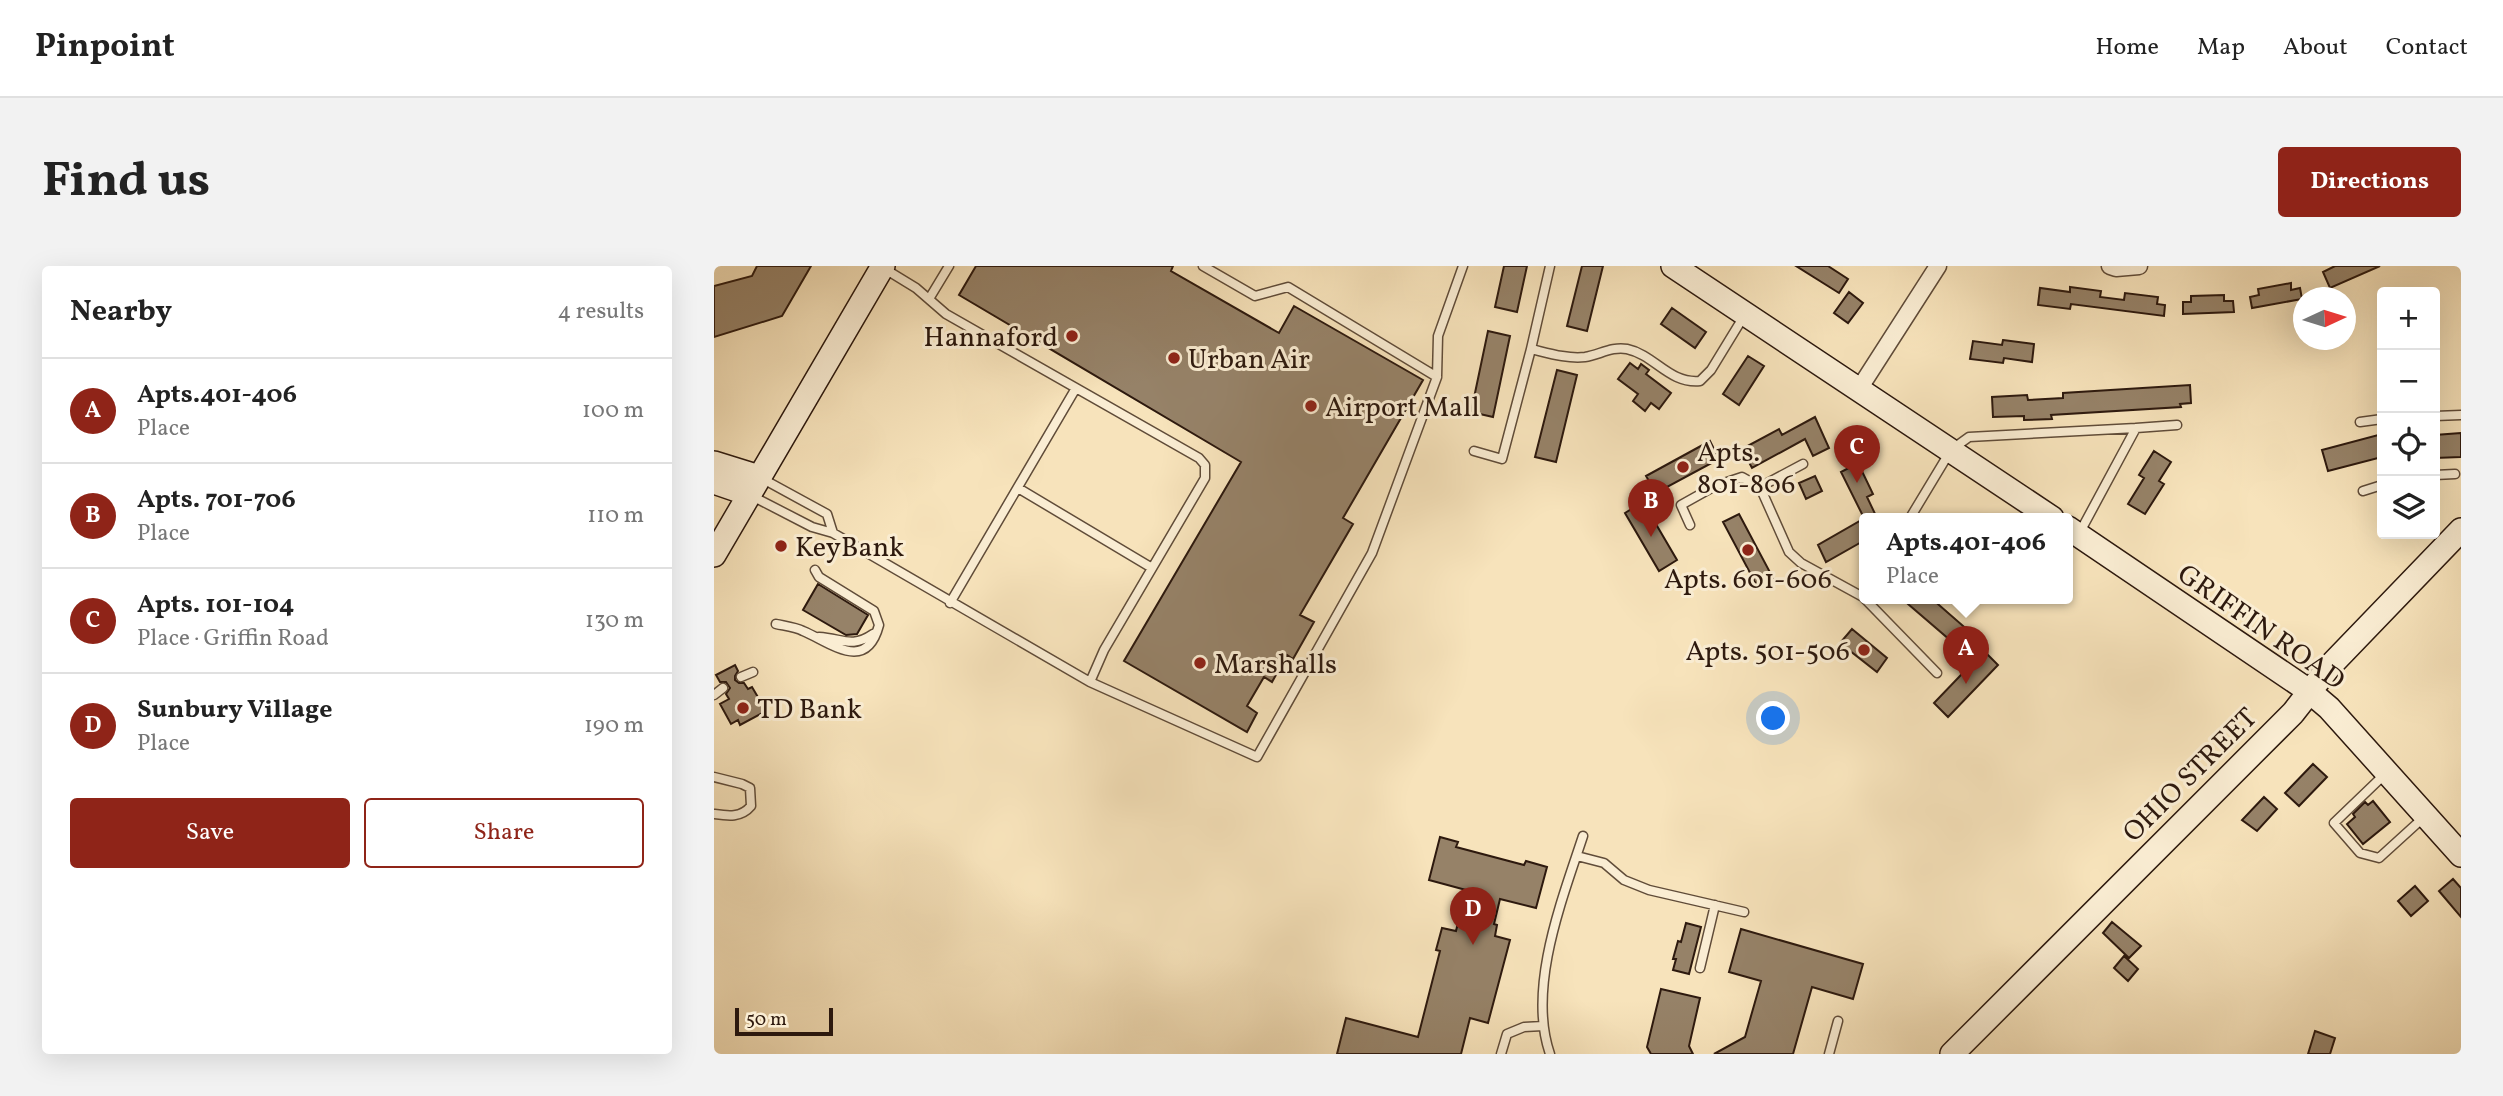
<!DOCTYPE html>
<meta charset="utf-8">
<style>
body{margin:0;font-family:Vollkorn,serif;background:#f2f2f2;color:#222}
.controls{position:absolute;right:21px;top:21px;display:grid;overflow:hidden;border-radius:7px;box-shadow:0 7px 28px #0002}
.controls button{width:63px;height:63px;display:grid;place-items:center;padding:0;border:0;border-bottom:2px solid #e0e0e0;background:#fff;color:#222;font:35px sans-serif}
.compass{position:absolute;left:1579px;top:21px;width:63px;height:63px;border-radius:50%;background:#fff;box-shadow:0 7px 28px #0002;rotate:86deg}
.scale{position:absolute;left:21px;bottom:18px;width:98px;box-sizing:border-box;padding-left:7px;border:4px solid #2d190e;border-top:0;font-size:19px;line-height:24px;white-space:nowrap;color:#2d190e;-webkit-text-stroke:5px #faedd3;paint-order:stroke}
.you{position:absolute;left:1060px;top:453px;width:24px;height:24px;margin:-18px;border:5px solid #fff;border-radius:50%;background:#1a73e8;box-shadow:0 0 0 10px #1a73e833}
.badge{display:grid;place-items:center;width:46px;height:46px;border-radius:50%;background:#8f2418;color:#fff;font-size:23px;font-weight:700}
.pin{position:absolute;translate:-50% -58px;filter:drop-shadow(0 2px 4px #0008)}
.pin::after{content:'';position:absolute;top:37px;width:24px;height:21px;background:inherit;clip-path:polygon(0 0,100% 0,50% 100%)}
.popup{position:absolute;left:1145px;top:247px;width:214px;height:91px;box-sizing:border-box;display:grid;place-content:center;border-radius:7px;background:#fff;filter:drop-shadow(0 2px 5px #0005);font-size:23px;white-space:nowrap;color:#767676}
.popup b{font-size:26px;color:#222}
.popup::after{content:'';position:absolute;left:50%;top:100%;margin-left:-14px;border:14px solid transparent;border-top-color:#fff}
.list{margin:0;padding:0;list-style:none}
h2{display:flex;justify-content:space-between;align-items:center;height:91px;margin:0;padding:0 28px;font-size:30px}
h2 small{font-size:23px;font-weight:400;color:#767676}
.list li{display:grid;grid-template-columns:46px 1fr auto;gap:21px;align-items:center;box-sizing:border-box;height:105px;padding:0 28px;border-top:2px solid #e0e0e0}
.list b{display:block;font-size:26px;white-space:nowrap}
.list p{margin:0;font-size:23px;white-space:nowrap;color:#767676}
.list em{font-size:23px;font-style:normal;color:#767676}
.actions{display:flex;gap:14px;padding:21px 28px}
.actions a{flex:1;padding:16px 0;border:2px solid #8f2418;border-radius:7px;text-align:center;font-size:24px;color:#8f2418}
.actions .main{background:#8f2418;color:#fff}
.icon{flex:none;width:38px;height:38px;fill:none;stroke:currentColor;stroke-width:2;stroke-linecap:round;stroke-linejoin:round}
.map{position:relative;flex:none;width:1747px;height:788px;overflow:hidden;border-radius:7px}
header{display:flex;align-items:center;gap:42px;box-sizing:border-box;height:98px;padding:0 35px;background:#fff;border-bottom:2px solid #e0e0e0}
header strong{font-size:33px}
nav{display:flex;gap:38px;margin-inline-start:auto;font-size:24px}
.intro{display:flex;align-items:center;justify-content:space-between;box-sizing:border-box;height:168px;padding:0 42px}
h1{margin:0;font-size:49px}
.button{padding:18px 32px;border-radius:7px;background:#8f2418;color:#fff;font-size:24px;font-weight:700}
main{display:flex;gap:42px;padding:0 42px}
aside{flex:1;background:#fff;border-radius:7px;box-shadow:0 7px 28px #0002}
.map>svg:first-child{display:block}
.building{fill:#968268;stroke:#2d190e;stroke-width:2}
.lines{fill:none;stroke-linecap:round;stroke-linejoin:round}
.lane-casing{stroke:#604c39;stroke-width:11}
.street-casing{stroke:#604c39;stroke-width:19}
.secondary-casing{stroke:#2d190e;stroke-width:26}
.lane{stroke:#faedd3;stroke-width:8}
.street{stroke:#faedd3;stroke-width:16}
.secondary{stroke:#faedd3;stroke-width:23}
.poi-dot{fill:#8f2418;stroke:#faedd3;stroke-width:2.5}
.labels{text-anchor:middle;stroke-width:6;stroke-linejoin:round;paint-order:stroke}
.poi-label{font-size:28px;fill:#2d190e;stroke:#faedd3;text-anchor:start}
.street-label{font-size:28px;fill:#2d190e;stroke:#faedd3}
</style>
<header>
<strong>Pinpoint</strong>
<nav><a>Home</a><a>Map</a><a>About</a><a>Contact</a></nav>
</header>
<div class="intro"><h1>Find us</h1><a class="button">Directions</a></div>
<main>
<aside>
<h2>Nearby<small>4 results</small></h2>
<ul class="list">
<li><span class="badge">A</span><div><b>Apts.401-406</b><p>Place</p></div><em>100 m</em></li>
<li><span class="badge">B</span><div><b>Apts. 701-706</b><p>Place</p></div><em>110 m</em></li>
<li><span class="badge">C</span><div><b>Apts. 101-104</b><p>Place · Griffin Road</p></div><em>130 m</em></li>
<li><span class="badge">D</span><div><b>Sunbury Village</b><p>Place</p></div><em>190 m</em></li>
</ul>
<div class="actions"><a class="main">Save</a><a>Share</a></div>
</aside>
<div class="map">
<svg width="1747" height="788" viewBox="0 0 1747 788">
<rect width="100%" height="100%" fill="#f7e3bb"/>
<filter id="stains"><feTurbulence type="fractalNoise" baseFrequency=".00286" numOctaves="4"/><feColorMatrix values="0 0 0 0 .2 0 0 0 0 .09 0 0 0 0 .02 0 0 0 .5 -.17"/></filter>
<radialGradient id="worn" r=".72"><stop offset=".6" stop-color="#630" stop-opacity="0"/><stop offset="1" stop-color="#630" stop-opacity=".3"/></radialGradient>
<path class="building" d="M43 0H97L68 50 0 71V20L38 10Z
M262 0H459L457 5 565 67 580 40 709 114 629 252 639 258 586 349 600 356 579 393 573 389 558 416 550 411 533 440 543 447 533 466 410 395 527 196 245 29Z
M790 0H813L803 46 781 41Z
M868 0H889L873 65 853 60Z
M1082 0H1114L1134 13 1125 27Z
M1621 0H1666L1616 22 1609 6Z
M1577 17V24L1586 22 1588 33 1538 42 1536 31 1545 29 1544 23Z
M1356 21 1387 25 1386 31 1410 34 1411 27 1444 31 1443 38 1451 39 1450 50 1357 38 1356 43 1324 39 1326 22 1356 26Z
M1135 26 1149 37 1134 57 1120 47Z
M1510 29V35H1519L1520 46 1469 48V36H1477V30Z
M958 42 992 66 981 82 947 58Z
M774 65 796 70 779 151 757 146Z
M1289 74 1320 78 1318 96 1290 92 1289 97 1256 93 1259 75 1288 79Z
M1034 90 1050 100 1025 139 1009 128Z
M916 97 924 103 927 98 935 104 932 108 957 127 945 143 937 137 931 145 919 135 924 128 904 113Z
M843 104 863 109 842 196 821 191Z
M1476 119 1477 137 1466 138 1467 141 1337 149 1338 153 1310 154V150L1279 151 1278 131 1313 129 1314 134 1349 132V127Z
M1101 151 1115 182 1099 190 1091 173 1038 202 1028 183 1065 163 1068 169Z
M1747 167V191L1721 192V169Z
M1668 168V191L1614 205 1608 184Z
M996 175 1005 193 942 227 932 210Z
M1440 185 1457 196 1445 215 1450 218 1431 248 1414 238 1430 212 1425 209Z
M1144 197 1159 228 1153 231 1163 252H1150L1127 206Z
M1101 210 1108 225 1092 233 1085 217Z
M929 236 963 294 945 305 911 247Z
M1025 248 1059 312 1043 320 1009 256Z
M1151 252V274L1112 296 1104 279Z
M104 318 154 349 143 368 132 369 89 344Z
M1187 332H1217L1256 366 1243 380Z
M1138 363 1173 392 1163 406 1126 377Z
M1270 385 1284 399 1234 451 1220 437Z
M21 399 24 405 21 410V414L25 417H30L34 423 38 421 52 445 26 459 24 454 17 458 6 438 15 433 12 428 16 422 12 416H6L2 409Z
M1599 498 1613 511 1585 540 1571 527Z
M1550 531 1563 543 1543 565 1528 554Z
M1659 535 1676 556 1649 578 1633 558 1641 551 1639 548 1651 536 1654 539Z
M726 571 744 576 742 581 810 599 812 595 833 601 822 642 786 633 780 658 783 659 781 670 796 674 774 757 756 752 747 788H623L632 752 704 771 726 685 722 684 728 662 742 665 752 624 715 614Z
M1739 613 1747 622V651L1725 625Z
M1701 620 1714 635 1697 650 1684 635Z
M1398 656 1427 680 1415 692 1389 667Z
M972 657 987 661 975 708 959 704 962 693H959L964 675 967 676Z
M1027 663 1149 698 1139 733 1098 721 1079 788H1000L1031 771 1047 715 1015 706Z
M1410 690 1424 703 1414 715 1400 702Z
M947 723 986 732 975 780 979 788H937L933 781Z
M1601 765 1621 772 1616 788H1594Z"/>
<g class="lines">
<g class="lane-casing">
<path id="lane" d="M489 0 541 30 574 21 723 111
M836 0 817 83C834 87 853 93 871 91 885 89 898 80 913 83 941 89 955 118 986 115L997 104 1030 50
M171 3 202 22 232 48 485 192 491 199V212L390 384 376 416
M215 33 235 0
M1721 150 1747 149
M1646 156 1668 153
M1422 162 1463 159
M760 185 788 193 817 83
M1721 209 1741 208
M47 212 113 248 119 267
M1046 221 1089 198
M304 222 438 302
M1649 225 1668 219
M38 230 98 261 119 267 376 416 543 491 658 287 723 111 724 70 749 0
M1196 252 1237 184 1255 171 1422 162 1366 266
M976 259 967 239 1001 220 1028 211 1046 221 1075 286 1087 297 1149 331 1223 407
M236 337 362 122
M62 358C71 360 81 361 89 365 116 376 152 408 165 359L160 345 105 311 101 304
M105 371C128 372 137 383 159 368
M27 411 39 406
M0 429 9 422
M1671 508 1620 557 1646 587 1665 592 1709 552
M0 511 28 518 36 522 37 540C27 552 14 550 0 548
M863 590 890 597 910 614 935 624 1030 646
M986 702 1001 639
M787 788 793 768 810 761 829 760
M836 788C813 722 848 634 869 570
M1115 788 1124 755"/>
</g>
<g class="street-casing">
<path id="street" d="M1396 0 1402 2 1425 0
M1145 123 1224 0"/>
</g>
<g class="secondary-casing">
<path id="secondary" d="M959 0 1338 252
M0 197 45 211
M0 216 35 228
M1354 262 1595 425 1615 442 1747 589
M0 289 169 0
M1238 788 1579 447 1615 401 1747 264"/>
</g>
<use href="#lane" class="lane"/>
<use href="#street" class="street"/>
<use href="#secondary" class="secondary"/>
</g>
<g class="poi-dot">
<circle cx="358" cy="70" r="7"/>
<circle cx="460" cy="92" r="7"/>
<circle cx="597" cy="140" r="7"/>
<circle cx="969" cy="201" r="7"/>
<circle cx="67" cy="280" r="7"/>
<circle cx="1034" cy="284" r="7"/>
<circle cx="1150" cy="384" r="7"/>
<circle cx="486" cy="397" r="7"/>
<circle cx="29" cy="442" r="7"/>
</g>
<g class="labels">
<g class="poi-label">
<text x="344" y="80" text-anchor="end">Hannaford</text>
<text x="474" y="102">Urban Air</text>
<text x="611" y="150">Airport Mall</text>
<text x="983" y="195">Apts.<tspan x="983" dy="32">801-806</tspan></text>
<text x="81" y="290">KeyBank</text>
<text x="1034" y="322" text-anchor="middle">Apts. 601-606</text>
<text x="1136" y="394" text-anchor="end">Apts. 501-506</text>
<text x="500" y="407">Marshalls</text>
<text x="43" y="452">TD Bank</text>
</g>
<g class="street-label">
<text transform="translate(1548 360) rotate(35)" y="10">GRIFFIN ROAD</text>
<text transform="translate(1475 508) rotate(-45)" y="10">OHIO STREET</text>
</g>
</g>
<rect width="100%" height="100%" filter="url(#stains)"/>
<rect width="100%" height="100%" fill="url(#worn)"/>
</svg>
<div class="controls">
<button>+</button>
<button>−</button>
<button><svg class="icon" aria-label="locate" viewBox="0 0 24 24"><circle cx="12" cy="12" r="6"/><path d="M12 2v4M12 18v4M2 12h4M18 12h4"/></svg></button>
<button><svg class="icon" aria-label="layers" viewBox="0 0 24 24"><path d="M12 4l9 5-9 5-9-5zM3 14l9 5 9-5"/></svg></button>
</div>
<svg class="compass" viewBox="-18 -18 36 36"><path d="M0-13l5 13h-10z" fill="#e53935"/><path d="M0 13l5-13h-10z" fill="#767676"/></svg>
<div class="scale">50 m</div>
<div class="you"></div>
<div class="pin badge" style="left:1252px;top:418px">A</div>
<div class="popup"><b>Apts.401-406</b>Place</div>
<div class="pin badge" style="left:937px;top:271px">B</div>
<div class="pin badge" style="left:1143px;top:217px">C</div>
<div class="pin badge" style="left:759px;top:679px">D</div>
</div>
</main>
